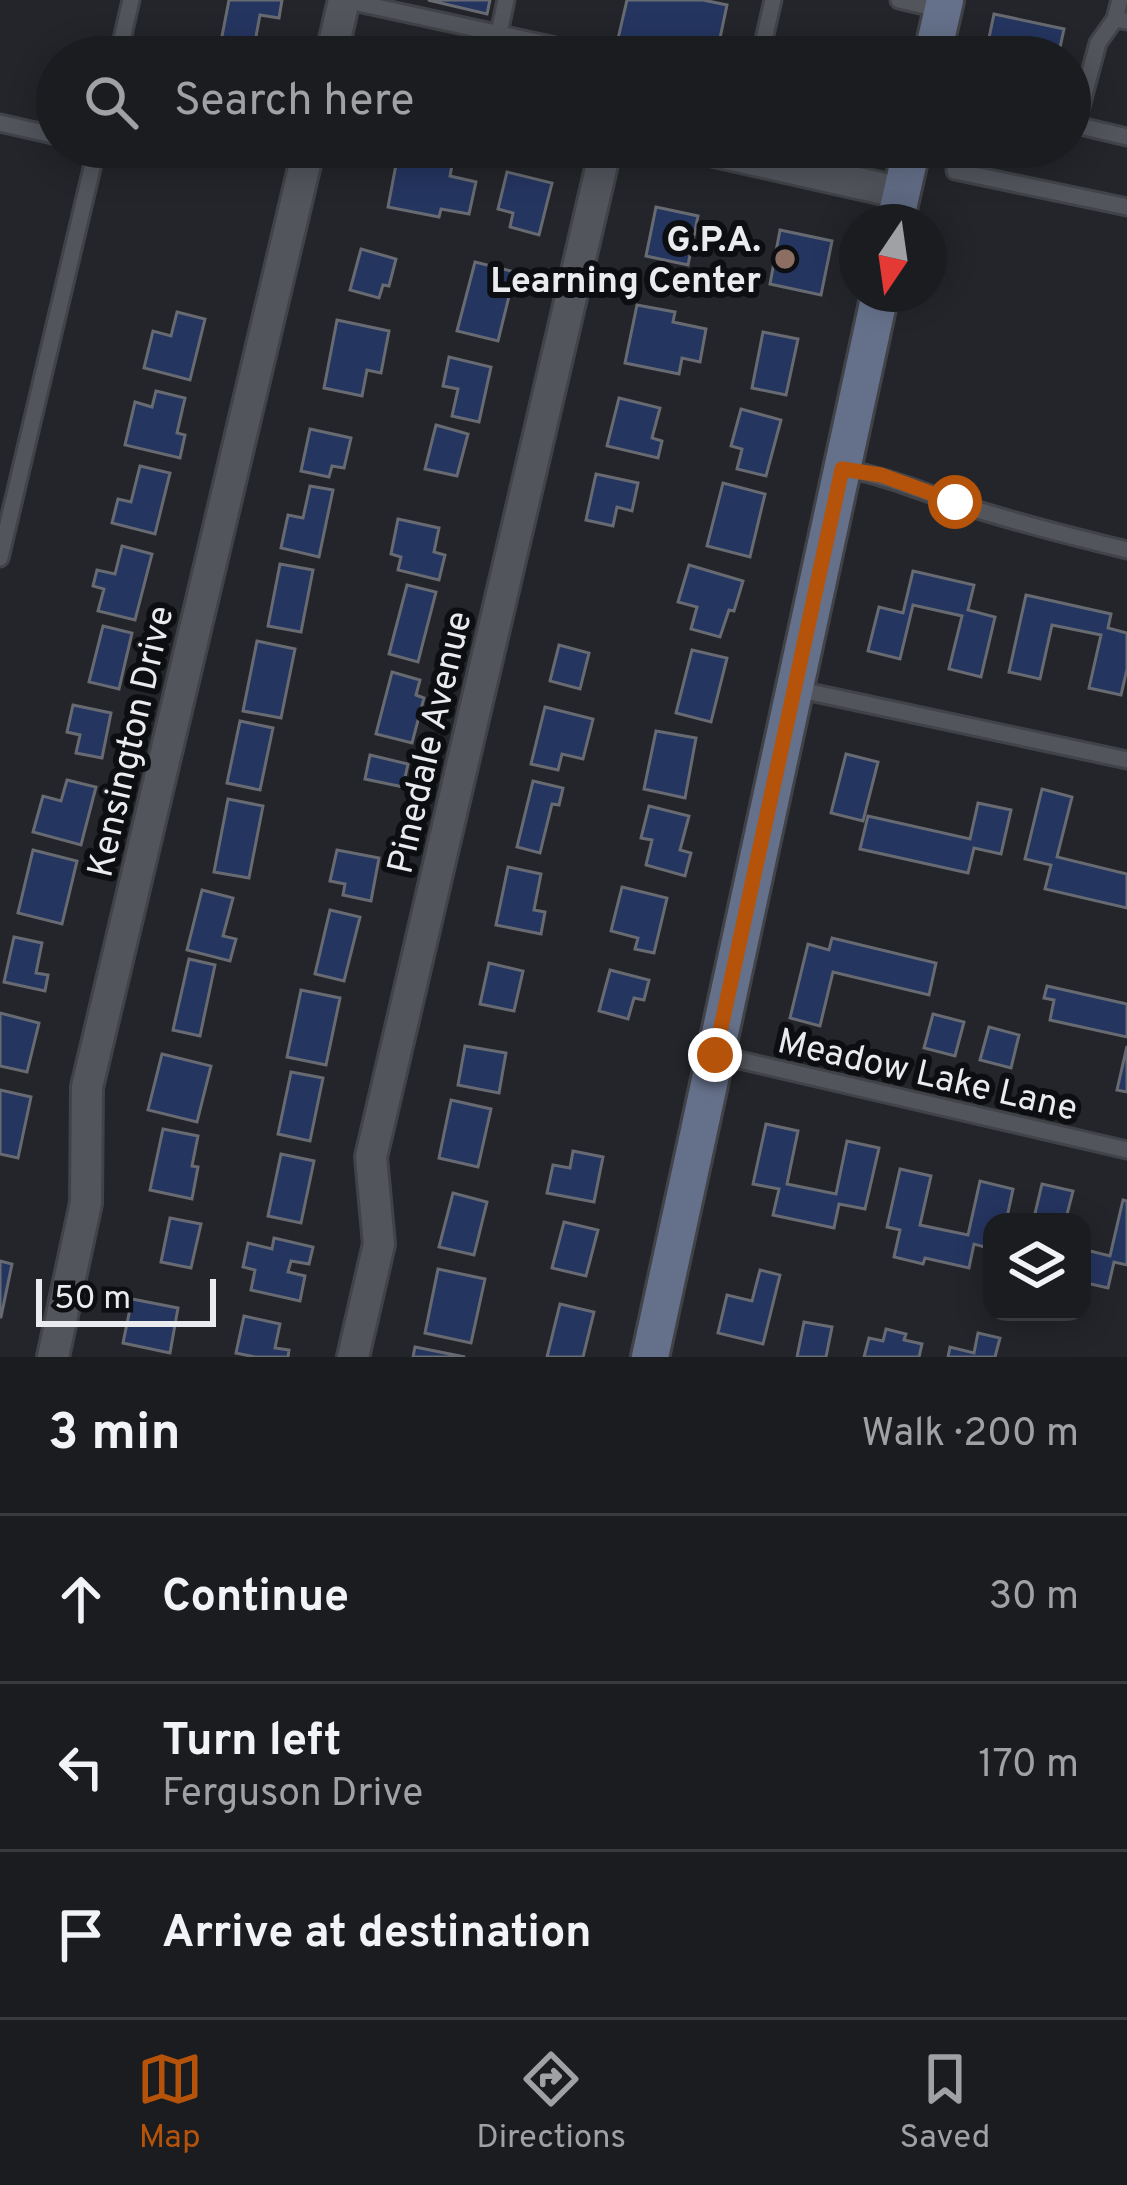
<!DOCTYPE html>
<meta charset="utf-8">
<style>
body{margin:0;font-family:Overpass,sans-serif;background:#27292d;color:#f1f3f6}
.controls{position:absolute;right:36px;bottom:36px;display:grid;overflow:hidden;border-radius:24px;box-shadow:0 6px 30px #0003}
.controls button{width:108px;height:108px;display:grid;place-items:center;padding:0;border:0;border-bottom:3px solid #383a3e;background:#1a1c20;color:#f1f3f6;font:60px sans-serif}
.compass{position:absolute;left:839px;top:204px;width:108px;height:108px;border-radius:50%;background:#1a1c20;box-shadow:0 6px 30px #0003;rotate:193deg}
.scale{position:absolute;left:36px;bottom:30px;width:180px;box-sizing:border-box;padding-left:12px;border:6px solid #eaebef;border-top:0;font-size:33px;line-height:42px;white-space:nowrap;color:#eaebef;-webkit-text-stroke:9px #0d0e11;paint-order:stroke}
.stop{position:absolute;width:36px;height:36px;margin:-27px;border:9px solid #b45309;border-radius:50%;background:#fff}
.stop.end{background:#b45309;border-color:#fff;box-shadow:0 3px 12px #0008}
.list{margin:0;padding:0;list-style:none}
h2{display:flex;justify-content:space-between;align-items:center;height:156px;margin:0;padding:0 48px;font-size:51px}
h2 small{font-size:39px;font-weight:400;color:#9fa1a5}
.list li{display:grid;grid-template-columns:78px 1fr auto;gap:36px;align-items:center;box-sizing:border-box;height:168px;padding:0 48px;border-top:3px solid #383a3e}
.list b{display:block;font-size:45px;white-space:nowrap}
.list p{margin:0;font-size:39px;white-space:nowrap;color:#9fa1a5}
.list em{font-size:39px;font-style:normal;color:#9fa1a5}
.icon{flex:none;width:66px;height:66px;fill:none;stroke:currentColor;stroke-width:2;stroke-linecap:round;stroke-linejoin:round}
.map{position:relative;flex:none;width:1127px;height:1357px;overflow:hidden}
.search{position:absolute;background:#1a1c20;box-shadow:0 6px 30px #0003;left:36px;right:36px;top:36px;height:132px;display:flex;align-items:center;gap:30px;box-sizing:border-box;padding:0 42px;border-radius:66px;color:#9fa1a5;font-size:45px}
.sheet{height:660px;background:#1a1c20}
nav{display:flex;justify-content:space-around;align-items:center;box-sizing:border-box;height:168px;border-top:3px solid #383a3e;background:#1a1c20;font-size:33px;color:#9fa1a5}
nav a{display:grid;justify-items:center;gap:6px}
nav .on{color:#b45309}
.map>svg:first-child{display:block}
.building{fill:#243560;stroke:#676a71;stroke-width:3}
.lines{fill:none;stroke-linecap:round;stroke-linejoin:round}
.lane-casing{stroke:#414348;stroke-width:21}
.street-casing{stroke:#414348;stroke-width:36}
.secondary-casing{stroke:#414348;stroke-width:42}
.lane{stroke:#52555c;stroke-width:15}
.street{stroke:#52555c;stroke-width:30}
.secondary{stroke:#65708a;stroke-width:36}
.route{stroke:#b45309;stroke-width:15}
.education-dot{fill:#8d6e63;stroke:#0d0e11;stroke-width:4.5}
.labels{text-anchor:middle;stroke-width:12;stroke-linejoin:round;paint-order:stroke}
.poi-label{font-size:36px;font-weight:bold;fill:#eaebef;stroke:#0d0e11;text-anchor:end}
.street-label{font-size:36px;fill:#eaebef;stroke:#0d0e11}
</style>
<div class="map">
<svg width="1127" height="1357" viewBox="0 0 1127 1357">
<rect width="100%" height="100%" fill="#23252a"/>
<path class="building" d="M229 0H282L279 18 260 15 254 47 272 51 271 57H218Z
M428 0H490L487 14Z
M627 0H703L727 5 716 57H684L617 43Z
M994 14 1064 29 1058 57H985Z
M398 154 452 165 450 176 476 182 469 214 441 209 439 217 388 207Z
M507 172 552 183 539 235 510 227 513 213 498 209Z
M656 207 698 216 688 265 646 256Z
M780 230 832 241 821 295 770 284Z
M361 249 396 259 389 286 383 285 379 298 350 290Z
M475 262 515 272 498 341 457 331Z
M637 305 675 312 673 322 706 329 700 362 682 358 679 374 625 363Z
M177 312 205 319 190 380 144 368 153 331 171 336Z
M337 320 389 331 381 373 367 370 362 396 324 388Z
M763 332 798 339 786 395 752 388Z
M449 357 491 367 479 422 452 416 458 389 443 386Z
M156 391 185 398 177 433 185 435 180 458 125 445 135 402 152 407Z
M619 398 660 408 652 438 662 441 658 458 607 446Z
M741 409 781 420 766 476 737 469 742 449 731 446Z
M436 425 468 434 457 476 425 469Z
M310 429 351 438 344 468 332 466 329 477 301 471Z
M140 466 170 473 155 534 112 523 118 499 131 502Z
M596 474 638 483 632 511 617 507 613 526 586 520Z
M723 483 765 494 750 557 707 546Z
M310 486 333 490 319 557 281 548 288 515 303 518Z
M398 519 439 528 434 552 445 555 439 580 398 570 401 557 391 554Z
M122 546 152 554 135 620 98 611 104 589 93 586 97 570 115 574Z
M280 564 313 570 301 632 268 626Z
M689 565 743 581 734 611 729 610 720 637 691 629 697 607 678 602Z
M913 571 974 585 968 610 995 617 981 677 949 669 962 616 913 605 900 659 868 651 879 607 903 613Z
M407 585 436 592 418 662 389 654Z
M1026 595 1111 614 1108 628 1127 633V669L1121 695 1089 688 1101 635 1052 625 1040 679 1009 672Z
M103 626 132 633 119 689 89 682Z
M257 641 295 649 281 718 243 711Z
M559 645 589 653 580 689 550 681Z
M692 650 727 658 711 722 676 713Z
M392 672 420 680 416 695 424 698 412 743 376 734Z
M73 705 111 713 102 758 76 753 80 735 67 732Z
M545 707 593 719 583 759 562 754 558 770 531 764Z
M240 721 273 728 260 790 227 783Z
M656 731 696 738 685 798 644 789Z
M846 754 878 762 863 821 831 813Z
M370 755 408 764 403 787 365 779Z
M67 780 96 787 81 845 33 832 43 796 61 801Z
M533 781 563 788 559 805 552 804 540 853 517 847Z
M1042 789 1072 797 1057 857 1127 874V908L1045 889 1051 865 1025 859Z
M228 799 263 806 249 878 214 872Z
M978 803 1011 810 1001 854 974 848 968 873 860 849 868 816 970 839Z
M649 806 689 816 680 850 691 853 685 876 646 865 652 840 641 838Z
M33 850 77 861 62 924 18 913Z
M337 850 379 858 371 901 343 895 345 884 330 881Z
M508 867 541 874 534 910 545 912 541 934 496 925Z
M622 887 667 898 654 953 635 949 638 938 611 931Z
M202 890 233 898 223 936 236 939 230 961 187 950Z
M330 910 360 917 344 981 315 974Z
M14 937 42 943 36 973 48 975 45 991 4 982Z
M832 938 936 963 929 995 833 972 820 1026 790 1018 808 944 829 950Z
M189 959 215 965 200 1036 173 1030Z
M489 963 523 971 514 1011 480 1004Z
M610 970 649 980 644 1000 634 998 628 1019 599 1011Z
M1047 986 1127 1004V1037L1050 1020 1054 1000 1044 998Z
M301 990 340 998 326 1065 287 1057Z
M0 1013 39 1023 27 1072 0 1066Z
M933 1014 964 1022 955 1056 924 1048Z
M989 1027 1019 1035 1011 1068 980 1060Z
M465 1046 506 1053 499 1093 458 1085Z
M1127 1046V1092L1117 1090Z
M162 1054 211 1066 197 1122 148 1110Z
M291 1072 323 1078 310 1141 278 1134Z
M0 1090 31 1097 18 1158 0 1154Z
M451 1100 491 1109 478 1167 439 1158Z
M766 1124 798 1131 787 1184 836 1194 847 1141 879 1148 865 1209 839 1204 834 1228 773 1215 779 1189 753 1184Z
M163 1129 198 1136 192 1166 198 1167 192 1199 150 1190Z
M573 1151 603 1157 594 1202 547 1193 553 1165 570 1168Z
M281 1154 314 1161 301 1223 268 1216Z
M900 1169 931 1176 920 1225 968 1235 980 1181 1013 1189 1006 1222H992V1249L974 1244 969 1268 925 1258 923 1264 894 1257 900 1230 887 1227Z
M1042 1184 1073 1191 1065 1222H1033Z
M453 1193 487 1202 474 1255 439 1247Z
M1123 1200 1127 1201V1265L1114 1262 1108 1288 1082 1282V1249L1110 1256Z
M170 1218 201 1224 191 1268 161 1262Z
M564 1222 598 1230 586 1276 552 1268Z
M274 1238 313 1247 309 1264 291 1261 288 1272 305 1276 300 1301 251 1290 255 1270 243 1267 248 1243 272 1249Z
M0 1261 12 1264 1 1317H0Z
M438 1269 485 1279 471 1343 425 1333Z
M760 1270 780 1275 763 1344 718 1333 727 1295 752 1301Z
M132 1299 178 1308 170 1353 123 1343Z
M560 1304 594 1312 583 1357H547Z
M244 1316 280 1324 275 1348 289 1350 288 1357H255L236 1353Z
M804 1322 832 1327 826 1357H797Z
M886 1329 906 1334 904 1340 922 1344 919 1357H864L869 1338 883 1341Z
M978 1333 1000 1338 995 1357H948L950 1347 974 1353Z
M415 1347 465 1357H413Z"/>
<g class="lines">
<g class="lane-casing">
<path id="lane" d="M344 0 606 57
M899 0 942 10
M1120 0 1115 19 1127 21
M1115 19 1098 43 1076 125 1127 137
M499 33 506 0
M118 57 131 0
M760 57 773 0
M0 123 57 136
M958 147 955 171 1127 207
M845 469C885 476 915 489 953 502 1010 521 1069 536 1127 550
M0 558 97 147
M796 689 1127 760
M718 1055 1127 1150"/>
</g>
<g class="street-casing">
<path id="street" d="M331 57 344 0
M697 147 902 193
M53 1357 86 1203 87 1087 309 147
M353 1357 379 1244 371 1157 606 147"/>
</g>
<g class="secondary-casing">
<path id="secondary" d="M932 57 945 0
M895 222 912 147
M650 1357 880 294"/>
</g>
<use href="#lane" class="lane"/>
<use href="#street" class="street"/>
<use href="#secondary" class="secondary"/>
</g>
<g class="lines">
<path class="route" d="M715 1055 842 469 881 475 955 502"/>
</g>
<circle class="education-dot" cx="785" cy="259" r="12"/>
<g class="labels">
<g class="poi-label">
<text x="761" y="251">G.P.A.<tspan x="761" dy="41">Learning Center</tspan></text>
</g>
<g class="street-label">
<text transform="translate(129 741) rotate(-77)" y="13">Kensington Drive</text>
<text transform="translate(428 742) rotate(-77)" y="13">Pinedale Avenue</text>
<text transform="translate(928 1073) rotate(13)" y="13">Meadow Lake Lane</text>
</g>
</g>
</svg>
<div class="controls">
<button><svg class="icon" aria-label="layers" viewBox="0 0 24 24"><path d="M12 4l9 5-9 5-9-5zM3 14l9 5 9-5"/></svg></button>
</div>
<svg class="compass" viewBox="-18 -18 36 36"><path d="M0-13l5 13h-10z" fill="#e53935"/><path d="M0 13l5-13h-10z" fill="#9fa1a5"/></svg>
<div class="scale">50 m</div>
<div class="stop" style="left:955px;top:502px"></div>
<div class="stop end" style="left:715px;top:1055px"></div>
<div class="search"><svg class="icon" aria-label="search" viewBox="0 0 24 24"><circle cx="10" cy="10" r="6"/><path d="M15 15l6 6"/></svg>Search here</div>
</div>
<section class="sheet">
<h2>3 min<small>Walk · 200 m</small></h2>
<ul class="list">
<li><svg class="icon" aria-label="ahead" viewBox="0 0 24 24"><path d="M12 20V5M6 11l6-6 6 6"/></svg><div><b>Continue</b></div><em>30 m</em></li>
<li><svg class="icon" aria-label="left" viewBox="0 0 24 24"><path d="M17 20v-9H6M10 6l-5 5 5 5"/></svg><div><b>Turn left</b><p>Ferguson Drive</p></div><em>170 m</em></li>
<li><svg class="icon" aria-label="arrive" viewBox="0 0 24 24"><path d="M6 21V4h12l-3 4 3 4H6"/></svg><div><b>Arrive at destination</b></div></li>
</ul>
</section>
<nav>
<a class="on"><svg class="icon" aria-label="map" viewBox="0 0 24 24"><path d="M3 6l6-2 6 2 6-2v14l-6 2-6-2-6 2zM9 4v14M15 6v14"/></svg>Map</a>
<a><svg class="icon" aria-label="directions" viewBox="0 0 24 24"><path d="M12 3l9 9-9 9-9-9zM9 14v-3h6M13 9l2 2-2 2"/></svg>Directions</a>
<a><svg class="icon" aria-label="saved" viewBox="0 0 24 24"><path d="M7 4h10v16l-5-4-5 4z"/></svg>Saved</a>
</nav>
